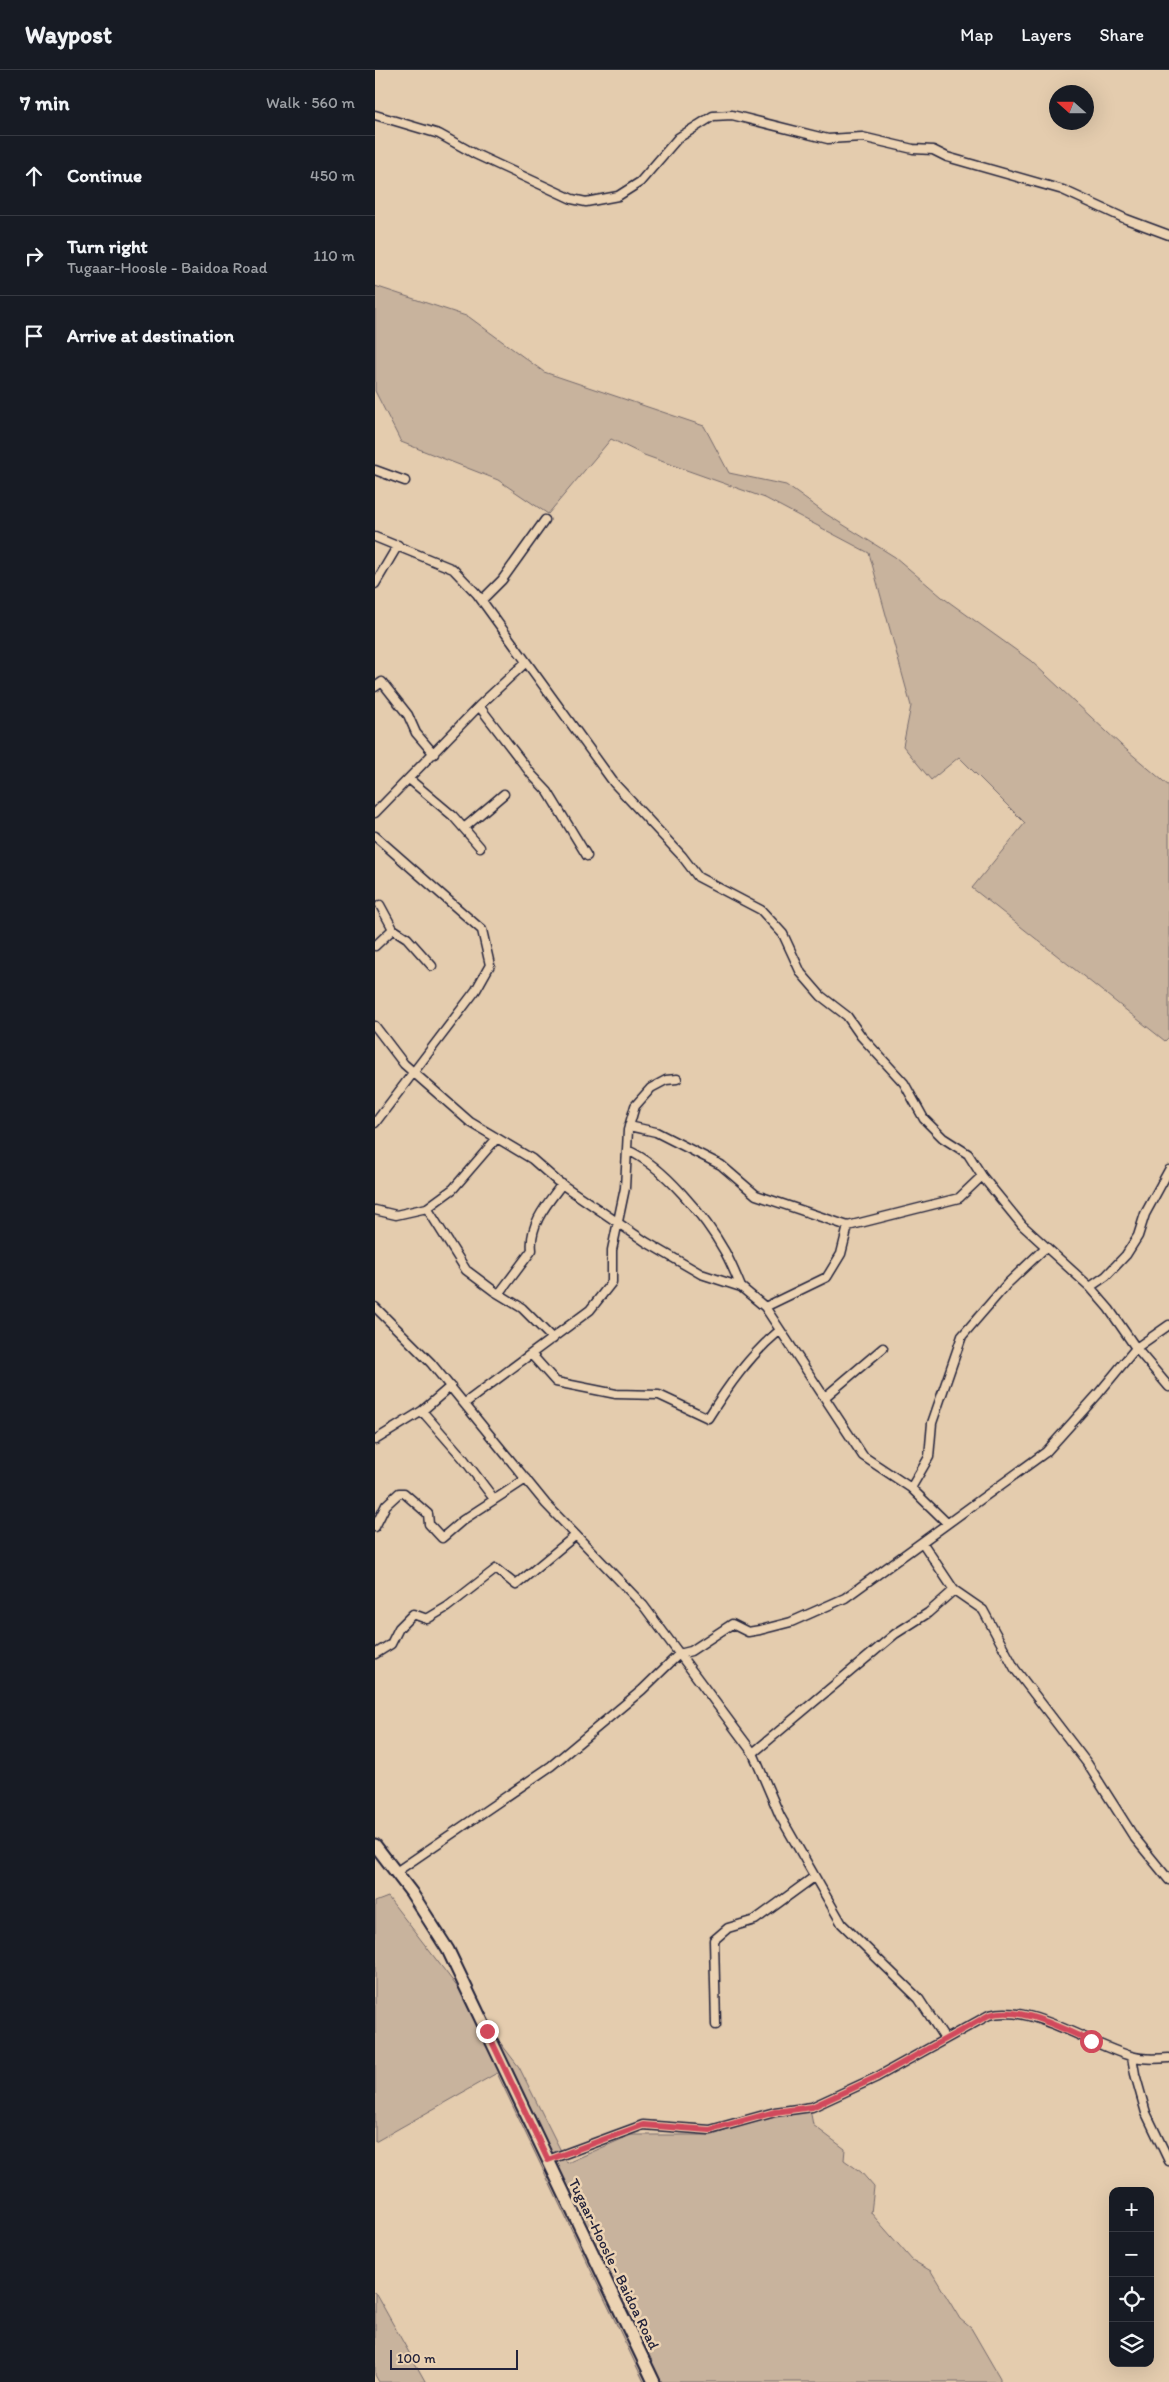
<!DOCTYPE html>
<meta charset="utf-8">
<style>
body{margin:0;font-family:Itim,sans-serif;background:#20242c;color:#f1f3f6}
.controls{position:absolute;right:15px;bottom:15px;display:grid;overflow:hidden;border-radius:10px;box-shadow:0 5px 20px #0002}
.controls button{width:45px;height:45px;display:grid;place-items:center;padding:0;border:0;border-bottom:1px solid #363941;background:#171b24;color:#f1f3f6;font:25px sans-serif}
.compass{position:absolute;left:674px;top:15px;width:45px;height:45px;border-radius:50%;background:#171b24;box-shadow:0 5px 20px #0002;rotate:291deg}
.scale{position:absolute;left:15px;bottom:12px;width:128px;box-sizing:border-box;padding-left:5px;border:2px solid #22223b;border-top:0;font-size:14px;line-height:18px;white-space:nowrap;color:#22223b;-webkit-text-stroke:4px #ecd3b3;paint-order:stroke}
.stop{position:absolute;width:15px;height:15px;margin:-11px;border:4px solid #d1495b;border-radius:50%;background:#fff}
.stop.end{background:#d1495b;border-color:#fff;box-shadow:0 1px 5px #0008}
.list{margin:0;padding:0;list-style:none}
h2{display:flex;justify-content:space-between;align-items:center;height:65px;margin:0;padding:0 20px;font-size:21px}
h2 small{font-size:16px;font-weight:400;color:#9ea1a6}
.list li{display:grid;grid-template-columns:32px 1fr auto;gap:15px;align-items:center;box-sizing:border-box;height:80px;padding:0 20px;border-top:1px solid #363941}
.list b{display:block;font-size:19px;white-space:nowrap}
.list p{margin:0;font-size:16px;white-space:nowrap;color:#9ea1a6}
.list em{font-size:16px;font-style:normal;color:#9ea1a6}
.icon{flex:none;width:28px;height:28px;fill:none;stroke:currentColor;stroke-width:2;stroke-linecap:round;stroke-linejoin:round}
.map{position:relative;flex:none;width:794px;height:2312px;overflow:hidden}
header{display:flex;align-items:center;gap:30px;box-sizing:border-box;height:70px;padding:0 25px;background:#171b24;border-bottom:1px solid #363941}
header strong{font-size:24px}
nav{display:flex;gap:28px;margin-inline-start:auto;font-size:18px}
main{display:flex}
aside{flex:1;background:#171b24}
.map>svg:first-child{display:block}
.green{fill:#c8b39d;stroke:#756a6c}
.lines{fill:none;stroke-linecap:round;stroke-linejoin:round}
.minor-casing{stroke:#22223b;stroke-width:11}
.secondary-casing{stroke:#22223b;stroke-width:15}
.minor{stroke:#ecd3b3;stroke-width:8}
.secondary{stroke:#ecd3b3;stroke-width:11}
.route{stroke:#d1495b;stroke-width:6}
.labels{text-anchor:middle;stroke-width:5;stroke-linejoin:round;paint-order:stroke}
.street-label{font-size:15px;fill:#22223b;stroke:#ecd3b3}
</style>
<header>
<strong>Waypost</strong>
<nav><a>Map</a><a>Layers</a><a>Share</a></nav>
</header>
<main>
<aside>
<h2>7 min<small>Walk · 560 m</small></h2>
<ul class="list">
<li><svg class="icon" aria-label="ahead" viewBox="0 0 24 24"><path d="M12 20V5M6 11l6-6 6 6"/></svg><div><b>Continue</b></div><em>450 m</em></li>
<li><svg class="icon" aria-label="right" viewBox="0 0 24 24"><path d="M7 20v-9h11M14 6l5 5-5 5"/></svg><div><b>Turn right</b><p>Tugaar-Hoosle - Baidoa Road</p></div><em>110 m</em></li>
<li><svg class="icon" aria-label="arrive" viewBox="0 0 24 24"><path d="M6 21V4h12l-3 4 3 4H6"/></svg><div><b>Arrive at destination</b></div></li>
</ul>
</aside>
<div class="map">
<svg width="794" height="2312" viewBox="0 0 794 2312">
<rect width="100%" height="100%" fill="#e4ccae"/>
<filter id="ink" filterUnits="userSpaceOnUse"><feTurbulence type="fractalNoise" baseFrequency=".02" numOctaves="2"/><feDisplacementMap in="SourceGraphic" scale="10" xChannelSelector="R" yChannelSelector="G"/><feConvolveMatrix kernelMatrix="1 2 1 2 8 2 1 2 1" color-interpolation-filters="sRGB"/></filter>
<g filter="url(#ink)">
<path class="green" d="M0 216 94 247 169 302 329 356 354 403 411 415 451 444 520 487 567 527 656 591 746 675 794 716V967L790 971 597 818 650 753 584 687 556 710 528 676 536 636 494 483 390 428 269 385 236 369 173 444 123 410 26 372 0 321Z
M13 1827 144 1997 192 2093 256 2065H338L396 2045 435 2039 438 2055 470 2079 469 2090 486 2102 499 2117 496 2143 537 2190 556 2201 585 2249 596 2258 625 2308V2312H269L122 2003 0 2072V1832Z
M0 2222 50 2311V2312H4L0 2305Z"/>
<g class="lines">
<g class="minor-casing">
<path id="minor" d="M0 45 64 64 100 84 197 129 211 132 243 126 265 112 303 68 338 46 357 45 453 69 487 67 538 79 558 80 572 87 688 120 751 149 794 165
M0 400 30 411
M0 467 78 499 102 524 239 713 307 786 323 807 386 840 408 864 426 903 446 926 472 946 486 966 529 1013 549 1049 568 1068 593 1084 607 1106 647 1155 715 1217 734 1239 761 1278 794 1317
M0 514 23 475
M107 530 127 510 170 450
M0 617 7 612 33 645 41 663 59 684
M104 636 157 705 173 722 212 786
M34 709 78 746 105 777
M0 743 104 636 150 593
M89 758 129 724
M0 766 107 860 115 895 101 920 0 1053
M5 835 18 859
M0 876 18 859 32 868 57 896
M0 956 29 994 95 1052 157 1089 182 1111 271 1172 326 1204 366 1217 390 1237 488 1386 536 1418 572 1453
M254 1056 281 1062 346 1095 381 1125 473 1156 584 1128 607 1106
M252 1080C288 1095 331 1148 350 1182 356 1193 361 1205 366 1217
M52 1138 91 1200 119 1221 147 1238 178 1269
M0 1140 21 1145 52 1138 78 1119 122 1068
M715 1217 731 1206 751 1185 763 1166 770 1144 794 1100
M124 1224 157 1180C154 1154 172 1134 187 1114
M0 1237 56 1293 171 1434 268 1535 378 1683 405 1746 467 1854 544 1929 570 1969
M390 1237 452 1207 466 1184 473 1156
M156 1284 181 1312 241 1324 284 1325 333 1348C353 1316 375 1285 404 1261
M450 1327 508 1278
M90 1333 215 1240 237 1212V1180L250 1118 253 1060 260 1036 276 1018 291 1010 302 1009
M47 1341 88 1388 119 1429
M0 1370 47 1341 76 1316
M536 1418 554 1387 557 1353 587 1266 632 1214 671 1177
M0 1457 11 1435 24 1423H29L53 1444 54 1454 67 1468 88 1450 151 1409
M547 1472 579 1520 608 1540 640 1599 712 1693 759 1767 794 1810
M0 1584 16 1574 24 1558 38 1544 52 1549 72 1537 121 1499 141 1515 201 1465
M378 1683 520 1564 553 1543 579 1520
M21 1802 176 1696 267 1620 304 1584 316 1581 357 1554 373 1562 385 1560 416 1552 470 1528 671 1382 723 1324 761 1278 794 1255
M341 1955 339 1870 353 1858 380 1850 439 1807
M757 1987 760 2004 771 2043 794 2091
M173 2090 268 2055 335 2060 400 2042 437 2037 502 2007 614 1945C656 1933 715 1975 756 1986 768 1990 782 1989 794 1988"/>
</g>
<g class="secondary-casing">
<path id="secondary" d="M0 1775 36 1822 73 1880 279 2312"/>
</g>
<use href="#minor" class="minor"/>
<use href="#secondary" class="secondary"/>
</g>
</g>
<g class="lines" filter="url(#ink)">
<path class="route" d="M112 1961 173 2090 268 2055 335 2060 400 2042 437 2037 502 2007 614 1945C647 1935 686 1959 716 1971"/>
</g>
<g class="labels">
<g class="street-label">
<text transform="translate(239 2194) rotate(64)" y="5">Tugaar-Hoosle - Baidoa Road</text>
</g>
</g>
</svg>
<div class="controls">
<button>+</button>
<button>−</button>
<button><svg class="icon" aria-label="locate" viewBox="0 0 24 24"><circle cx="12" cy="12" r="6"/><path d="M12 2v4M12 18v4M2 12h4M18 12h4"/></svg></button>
<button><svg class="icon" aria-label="layers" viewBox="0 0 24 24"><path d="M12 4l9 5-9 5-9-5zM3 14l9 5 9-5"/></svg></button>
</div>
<svg class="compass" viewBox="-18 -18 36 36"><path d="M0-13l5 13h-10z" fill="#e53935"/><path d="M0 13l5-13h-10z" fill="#9ea1a6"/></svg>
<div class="scale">100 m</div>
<div class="stop" style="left:716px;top:1971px"></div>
<div class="stop end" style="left:112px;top:1961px"></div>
</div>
</main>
